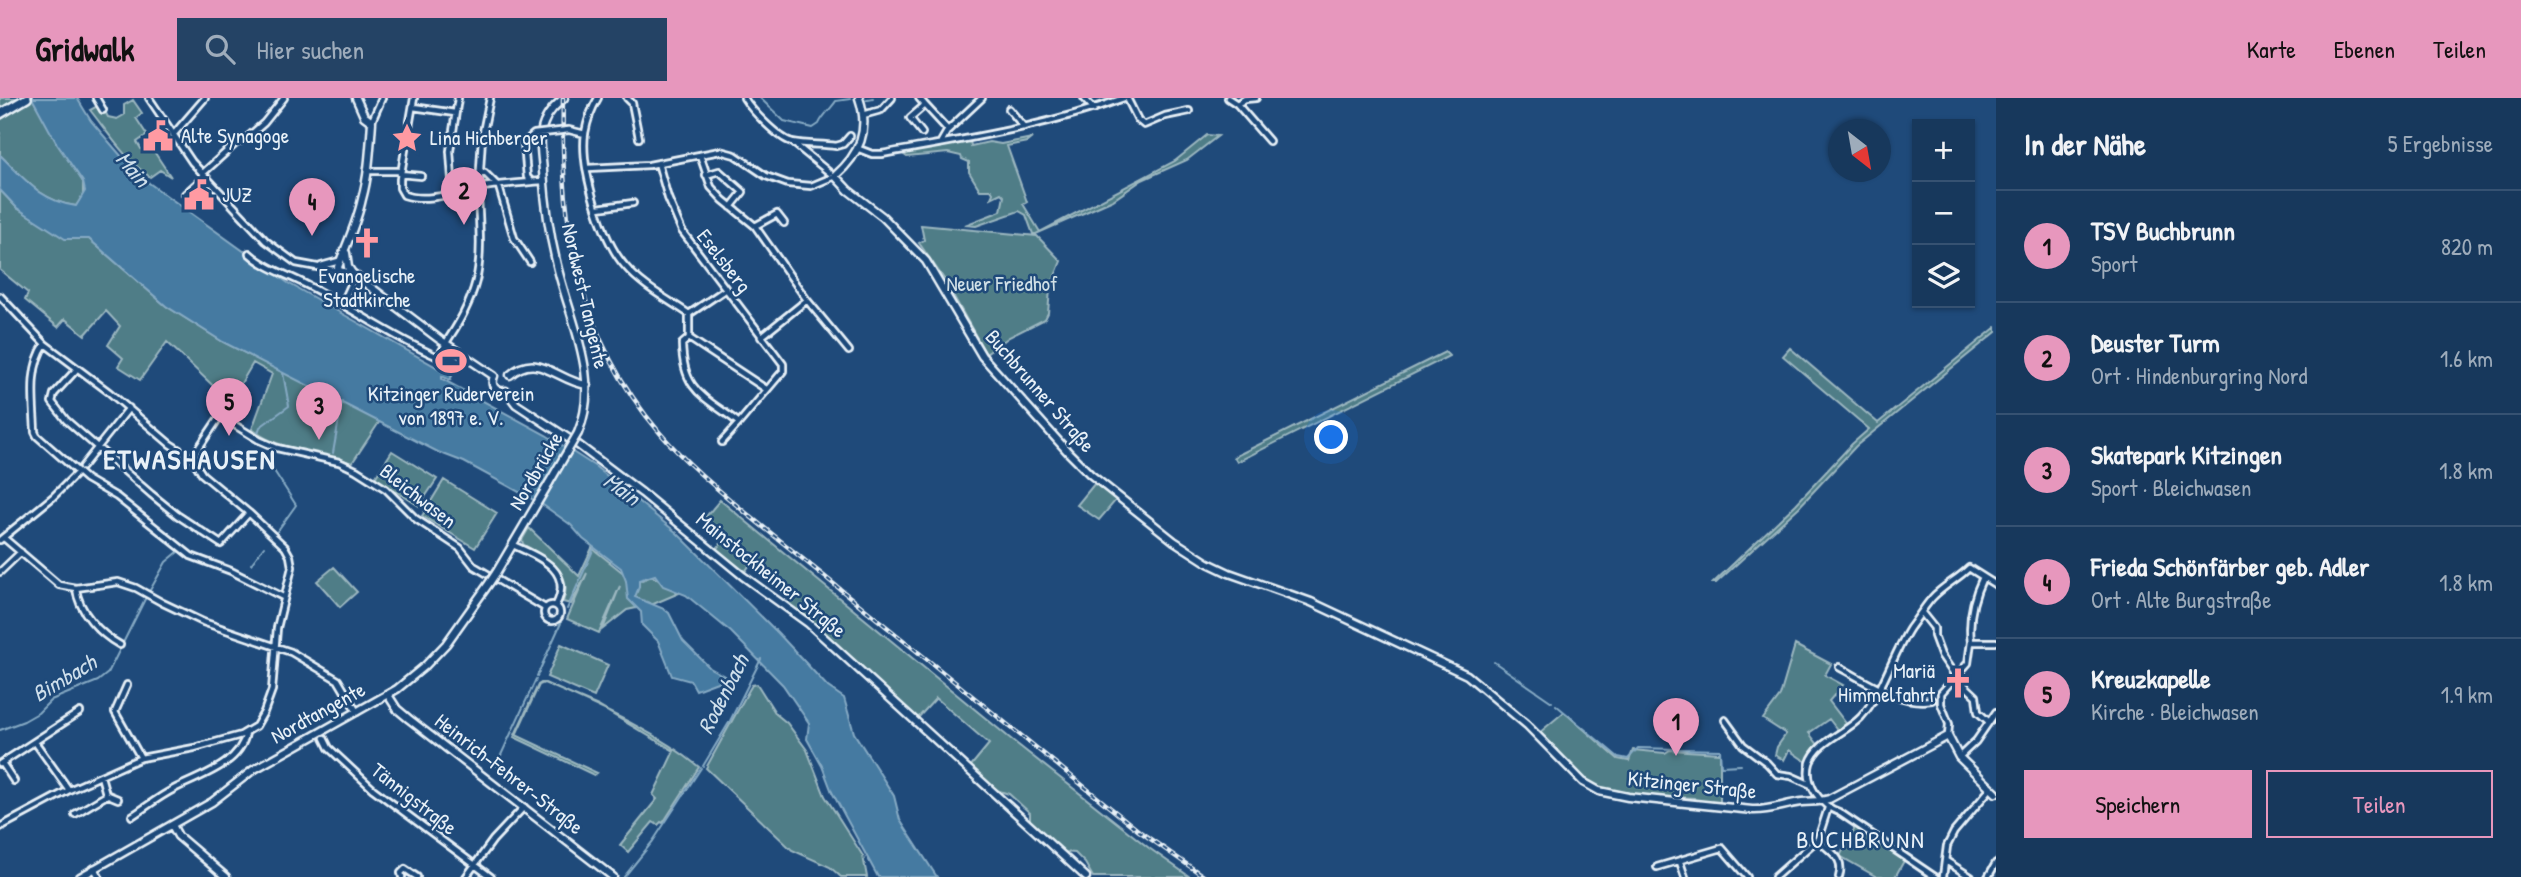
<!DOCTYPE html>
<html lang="de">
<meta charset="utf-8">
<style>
body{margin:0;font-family:"Patrick Hand",sans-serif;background:#244365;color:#f1f3f6}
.controls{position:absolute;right:21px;top:21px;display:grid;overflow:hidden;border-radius:0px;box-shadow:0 2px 5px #0004}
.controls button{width:63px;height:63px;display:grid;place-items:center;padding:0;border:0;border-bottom:2px solid #365272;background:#17385c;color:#f1f3f6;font:35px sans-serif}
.compass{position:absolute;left:1828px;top:21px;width:63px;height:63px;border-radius:50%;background:#17385c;box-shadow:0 2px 5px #0004;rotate:149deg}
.you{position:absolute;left:1332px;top:340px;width:24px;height:24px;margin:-18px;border:5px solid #fff;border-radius:50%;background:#1a73e8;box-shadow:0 0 0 10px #1a73e833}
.badge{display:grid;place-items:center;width:46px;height:46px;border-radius:50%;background:#e797bd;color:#111;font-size:23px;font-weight:700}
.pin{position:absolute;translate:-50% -58px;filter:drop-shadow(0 2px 4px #0008)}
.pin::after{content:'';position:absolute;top:37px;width:24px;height:21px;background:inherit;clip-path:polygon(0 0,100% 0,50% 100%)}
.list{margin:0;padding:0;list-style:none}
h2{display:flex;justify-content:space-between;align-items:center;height:91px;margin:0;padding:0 28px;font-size:30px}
h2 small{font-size:23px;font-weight:400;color:#9eacbb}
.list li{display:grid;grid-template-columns:46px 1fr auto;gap:21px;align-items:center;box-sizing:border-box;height:112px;padding:0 28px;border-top:2px solid #365272}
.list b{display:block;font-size:26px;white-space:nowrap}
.list p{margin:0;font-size:23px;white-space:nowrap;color:#9eacbb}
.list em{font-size:23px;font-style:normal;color:#9eacbb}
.actions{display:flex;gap:14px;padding:21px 28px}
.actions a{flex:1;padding:16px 0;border:2px solid #e797bd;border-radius:0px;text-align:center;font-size:24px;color:#e797bd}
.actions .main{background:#e797bd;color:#111}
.icon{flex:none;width:38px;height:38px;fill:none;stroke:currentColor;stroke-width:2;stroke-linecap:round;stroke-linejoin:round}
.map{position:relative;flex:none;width:1996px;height:779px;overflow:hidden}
header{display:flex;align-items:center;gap:42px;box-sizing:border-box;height:98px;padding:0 35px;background:#e797bd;color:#111}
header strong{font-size:33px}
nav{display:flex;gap:38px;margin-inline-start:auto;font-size:24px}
.search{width:490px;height:63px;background:#244365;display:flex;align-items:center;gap:18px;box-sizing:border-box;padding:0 24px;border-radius:0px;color:#9eacbb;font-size:26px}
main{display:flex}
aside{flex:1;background:#17385c}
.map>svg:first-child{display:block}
.green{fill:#4f7d87;stroke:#9cb7c0;stroke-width:2}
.water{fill:#447aa1;stroke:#86aac4;stroke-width:2}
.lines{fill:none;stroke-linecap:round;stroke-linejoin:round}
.stream{stroke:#86aac4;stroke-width:2}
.street-casing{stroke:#e8f1f8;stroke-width:10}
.secondary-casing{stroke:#e8f1f8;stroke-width:11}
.primary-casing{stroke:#e8f1f8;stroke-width:12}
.street{stroke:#1f4a7a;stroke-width:4.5}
.secondary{stroke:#1f4a7a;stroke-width:6}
.primary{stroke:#1f4a7a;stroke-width:7}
.rail-casing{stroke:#e8f1f8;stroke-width:4.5}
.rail{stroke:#1f4a7a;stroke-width:2;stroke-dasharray:5;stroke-linecap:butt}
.street-bridge-casing{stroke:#e8f1f8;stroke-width:10;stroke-linecap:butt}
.secondary-bridge-casing{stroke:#e8f1f8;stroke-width:11;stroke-linecap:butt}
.street-bridge{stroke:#1f4a7a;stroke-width:4.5}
.secondary-bridge{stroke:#1f4a7a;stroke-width:6}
.labels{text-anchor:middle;stroke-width:5;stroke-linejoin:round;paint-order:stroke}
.poi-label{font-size:21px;fill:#e8f1f8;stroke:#1f4a7a;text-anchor:start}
.street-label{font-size:21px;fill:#e8f1f8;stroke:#1f4a7a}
.park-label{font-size:21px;fill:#d1e0e7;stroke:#1f4a7a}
.water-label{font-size:23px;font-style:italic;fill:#cfdfeb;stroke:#1f4a7a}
.quarter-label{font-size:24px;letter-spacing:2px;fill:#e8f1f8;stroke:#1f4a7a}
.district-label{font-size:28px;font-weight:bold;letter-spacing:2px;fill:#e8f1f8;stroke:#1f4a7a}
</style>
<header>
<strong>Gridwalk</strong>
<div class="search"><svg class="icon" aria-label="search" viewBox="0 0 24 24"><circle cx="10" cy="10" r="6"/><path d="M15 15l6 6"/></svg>Hier suchen</div>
<nav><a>Karte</a><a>Ebenen</a><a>Teilen</a></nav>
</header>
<main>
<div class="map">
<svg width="1996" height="779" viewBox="0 0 1996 779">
<rect width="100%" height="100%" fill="#1f4a7a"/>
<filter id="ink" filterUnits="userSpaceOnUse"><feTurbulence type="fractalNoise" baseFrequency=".0143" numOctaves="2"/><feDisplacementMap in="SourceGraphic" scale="14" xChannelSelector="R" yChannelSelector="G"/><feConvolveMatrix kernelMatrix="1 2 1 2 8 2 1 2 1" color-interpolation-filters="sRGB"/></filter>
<g filter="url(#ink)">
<path class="green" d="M0 0H32L83 84V100L76 108C40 103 25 81 0 57Z
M133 2 142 15 136 20 147 37 137 44 143 54 151 49 171 79 160 72 150 79C125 61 109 36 90 12L101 6 108 19 117 21 124 17V7Z
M1207 37 1218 38 1187 62 1142 82 1113 102 1036 136H1033L1026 117 1019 113 976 128 965 127 1001 113 1004 98 1001 95 991 100 993 95 991 92H980L969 74V64L962 61 961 58 948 55 907 59 903 56 925 49 970 43 971 48 989 44 1001 46 1032 40 1027 44 1007 48 1027 104 1023 106 1040 134 1175 63Z
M0 92 17 110 45 127 78 140 89 141 166 208 223 244 380 323 352 365C319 353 280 354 252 331L272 276 253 265 230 304 167 244 140 282 118 268 123 260 108 247 120 228 106 213 85 237 65 221 58 229 25 202 28 195 0 172Z
M921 127 1037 138 1061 163 1050 191 1048 215 1045 221 1009 239 986 256 944 181 919 145 924 142Z
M1996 229V234L1856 348 1799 409 1716 485H1713L1796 406 1852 346 1869 331 1783 258 1790 250 1878 325Z
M1445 254 1449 258 1237 364 1234 359Z
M392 353 437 381 419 408 375 380Z
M444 382 497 415 475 450 422 418Z
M1095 385 1116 402 1099 422 1077 407Z
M720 402 1017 646 1149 750 1190 779H1093L1085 765 1075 755 1063 754 1030 723V715L1009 696 993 691 970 669 989 646 936 600 917 621 788 508 792 493 752 464 744 475 715 453 725 440 703 422Z
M529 430 579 478 592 450 622 474 642 482 652 478 679 495 651 507 627 512 603 531 620 488 599 535 567 521 587 475 571 506 563 504C575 472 544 459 523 446L522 442Z
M334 469 357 494 340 509 317 483Z
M561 546 608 567 594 599 547 579Z
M1795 547 1831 566 1825 577 1843 587 1829 603 1848 628 1839 634 1829 621 1809 635 1819 648 1808 665 1789 652 1784 662 1775 657 1777 649 1786 636 1763 621 1780 598Z
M541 585H545C598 609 653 631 699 669L663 725 661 724 658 727 653 724 628 754 620 747 657 701 653 697 674 653 598 608 544 585 539 587 516 637 597 675 594 677 514 639 538 587Z
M757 586 776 616 787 625 807 652 825 698 863 758 867 779H841L830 769 792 752 706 670 749 592 752 587Z
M1564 614 1618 661 1629 663 1633 652 1665 655 1670 652 1720 655V706L1695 703 1694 700C1660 698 1615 702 1586 682 1568 670 1553 650 1539 635Z
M1856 728 1905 761 1895 779H1877L1840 758Z"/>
<path class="water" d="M32 0H77L91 23 122 59 149 85 288 185 452 278 450 282 442 278V281L546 337 596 369 677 435 778 535 828 589 844 600 854 635 894 698 900 722 937 779H878L832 694 822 668 807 641 809 625 783 587 731 534 686 497 663 488 655 477 639 482V489L635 499 664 511 669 515 683 543 710 570 728 580 696 592 691 583 672 578 658 543 642 527 641 514 628 501 626 483 621 470 583 441 571 427 543 407 464 364 438 354 223 244 166 208 89 141H65L17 110 0 92V57C25 81 40 103 76 108L85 93 83 84 57 46Z"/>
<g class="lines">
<path class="stream" d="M760 0 784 23 813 30 819 26C822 18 831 11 836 3L850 1
M863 2 873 0
M258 335 260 329 289 308 283 275
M333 355 342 304
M269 365 296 407 276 435
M193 456 234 471
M251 466 264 449
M149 494 166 464 178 454
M567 511 594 450
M1494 564 1552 604
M537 578 561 525
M1556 607 1618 659 1628 661 1638 650 1720 652 1721 668 1741 667
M0 632 24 623 38 615 51 602 98 583 108 575 146 499
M496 668 536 581
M703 668 730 623 761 561
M1851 725 1928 779
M624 779 653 743 701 670"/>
<g class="street-casing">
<path id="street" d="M96 0 103 12
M149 0 192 64 266 143 296 165 339 173
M414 0 400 81V90L404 97C430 106 464 91 490 88 509 86 526 84 544 83
M598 0C592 10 587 24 585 35 580 70 602 142 625 168 642 188 667 201 689 216V240L682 246C683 294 704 298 739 325L783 273V266L682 133 668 100 658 65
M627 0 632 5 639 40
M744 0C752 13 778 40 792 44 806 47 822 46 836 48L843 46 850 38
M919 0 925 7 910 20 922 35
M1084 0 1094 11
M1127 0 1138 22 1144 27 1165 18 1189 13
M1228 0 1237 6 1269 43
M1237 6 1245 1 1256 0
M925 7 948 32
M413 9 455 15
M1009 11 1024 29
M863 17 881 12 892 0
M372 23 382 0
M569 32 585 36
M173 37 205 0
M792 44 830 75
M941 44 948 32 982 0
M524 45 527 79 530 82
M859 51 872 56H882C964 41 1045 29 1124 0
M700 57 711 89 723 102 755 128 807 202 849 253
M588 70 649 67 720 53 735 57 766 78 788 86 811 88 835 78
M367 73H401
M480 74 485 75 499 89 514 140 530 164
M202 76 236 45 248 39 264 25 284 0
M400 76 421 78
M706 77 719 73 743 94 731 109
M479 88 482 39 490 0
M453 95 450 53 458 0
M185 96 204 79
M598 110 633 105
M755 128 777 116 784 125
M249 155C265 170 286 176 305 186 350 209 392 239 438 259 443 253 445 246 449 240 485 186 481 159 478 98
M321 168 339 163
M0 198 45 246 109 294 170 346 192 360 202 376 249 415 285 449 290 458 292 469 277 530 272 592 264 614 256 628 241 637 194 650 141 660 69 692 0 729
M342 207 355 178
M689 216 726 191
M761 239 807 202
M689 240 766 291
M45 246C28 271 34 304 35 334L37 338 86 381 117 399 191 458 231 473 283 499
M76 272 54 296 52 304 66 322 151 396 177 417 221 446 249 415
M722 344 739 325
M192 360 220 318 259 342 277 350 339 364 356 372 386 391 416 421 460 450 474 468 545 510
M82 369 129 310
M4 440 59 487 76 490 118 484 136 490 163 505 203 524 291 554 338 582 357 614
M0 442 53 399 78 374
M513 447C539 459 574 472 556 507
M0 474 21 454
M1983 479C1973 500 1968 521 1971 544H1996
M76 490C78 513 100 536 120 547
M544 515a8 8 0 1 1 16 0a8 8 0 1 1-16 0Z
M1922 515 1934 530V538L1941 557 1956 579 1976 598 1978 614 1988 623
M1839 569C1868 584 1898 607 1932 602
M127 587 115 614 141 660
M1725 622 1743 647 1767 665 1777 676 1791 678 1809 686
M1948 638 1949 626 1941 606V595L1968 565 1971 544
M324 640 329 650 373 691 491 779
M35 644 69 692
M1959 659 1976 643 1996 614
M2 665 14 683
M0 666 80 614
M101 678 106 696 118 701
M75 716 107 697
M132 718C146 709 160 698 174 691 199 678 240 667 246 635
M1818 741C1830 755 1845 758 1839 779
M1946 763 1971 779
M1680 764 1685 779
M1657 769 1722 750 1747 779
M94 770 99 779
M402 779 401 775 405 771 417 779
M466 779 493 742 524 709
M1775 779 1818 741 1828 710
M1935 779 1839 714C1821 708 1804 686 1810 665 1817 643 1846 635 1861 619 1883 594 1892 558 1910 530 1917 521 1924 509 1932 500 1943 488 1958 481 1969 470L1996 487
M1943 779 1947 748 1954 734 1991 690
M1988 779 1996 765"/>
</g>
<g class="secondary-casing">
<path id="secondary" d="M564 0C556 7 548 14 544 25 538 39 542 57 543 73 545 103 549 134 556 163 568 219 602 278 578 335
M859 0C870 32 860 56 835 78L848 92 883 119 926 163 982 258 1069 355 1090 376 1174 443 1208 465 1229 475 1311 504 1467 577 1527 627 1583 684 1599 693 1628 699 1752 712C1769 713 1785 706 1802 704 1812 703 1820 704 1829 701L1948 638 1959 659 1996 695
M346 155 348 169 352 175 439 241 494 278
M355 177 339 173 338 169C346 147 357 125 362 101 369 76 370 50 372 24L364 18 356 0
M510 277C538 252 558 284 587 287
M494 278C490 288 496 295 506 293
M506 293 516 306 577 346 642 395 743 478 808 525 1086 779
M496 475 549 385
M388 597 397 611 409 621 613 779
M172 727 178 738 226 779
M80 779 212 704 253 672 397 591 425 568 446 546 490 484"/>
</g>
<g class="primary-casing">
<path id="primary" d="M0 16 27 0"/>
</g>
<use href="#street" class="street"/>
<use href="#secondary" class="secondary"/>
<use href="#primary" class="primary"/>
<g class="rail-casing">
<path id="rail" d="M563 0C560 127 575 235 660 335 686 365 716 390 746 415L1139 733 1205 779"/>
</g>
<use href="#rail" class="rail"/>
<g class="street-bridge-casing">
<path id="street-bridge" d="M524 45 534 36 569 32
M478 98 479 88"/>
</g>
<g class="secondary-bridge-casing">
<path id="secondary-bridge" d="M549 385 578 335
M490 484 496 475"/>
</g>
<use href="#street-bridge" class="street-bridge"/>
<use href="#secondary-bridge" class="secondary-bridge"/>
</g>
</g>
<defs>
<g id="civic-bare" transform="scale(2.415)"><path d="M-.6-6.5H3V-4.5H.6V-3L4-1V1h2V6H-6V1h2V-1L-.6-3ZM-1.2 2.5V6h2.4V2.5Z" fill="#ff9aa2" stroke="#1f4a7a" stroke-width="2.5" paint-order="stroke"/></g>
<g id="sight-bare" transform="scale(2.415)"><path d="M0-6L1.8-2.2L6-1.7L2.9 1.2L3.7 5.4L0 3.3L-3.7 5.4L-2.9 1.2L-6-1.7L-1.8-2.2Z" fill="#ff9aa2" stroke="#1f4a7a" stroke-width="2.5" paint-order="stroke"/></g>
<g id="church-bare" transform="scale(2.415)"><path d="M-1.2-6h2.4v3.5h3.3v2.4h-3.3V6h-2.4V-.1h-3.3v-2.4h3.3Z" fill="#ff9aa2" stroke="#1f4a7a" stroke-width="2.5" paint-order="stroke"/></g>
<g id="stadium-bare" transform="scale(2.415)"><path d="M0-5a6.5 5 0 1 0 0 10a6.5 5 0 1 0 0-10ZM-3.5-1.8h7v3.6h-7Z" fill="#ff9aa2" stroke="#1f4a7a" stroke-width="2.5" paint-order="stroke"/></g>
</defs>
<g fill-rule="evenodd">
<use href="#civic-bare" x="158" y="38"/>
<use href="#sight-bare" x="407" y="40"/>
<use href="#civic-bare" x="199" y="97"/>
<use href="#church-bare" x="367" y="145"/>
<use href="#stadium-bare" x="451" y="263"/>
<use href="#church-bare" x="1958" y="585"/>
</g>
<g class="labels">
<g class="poi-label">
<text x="181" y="45">Alte Synagoge</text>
<text x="430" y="47">Lina Hichberger</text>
<text x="222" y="104">JUZ</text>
<text x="367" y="185" text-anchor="middle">Evangelische<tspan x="367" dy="24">Stadtkirche</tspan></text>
<text x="451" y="303" text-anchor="middle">Kitzinger Ruderverein<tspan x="451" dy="24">von 1897 e. V.</tspan></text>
<text x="1935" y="580" text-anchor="end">Mariä<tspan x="1935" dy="24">Himmelfahrt</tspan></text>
</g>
<g class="street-label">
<text transform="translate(724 163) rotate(52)" y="7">Eselsberg</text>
<text transform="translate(585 198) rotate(77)" y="7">Nordwest-Tangente</text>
<text transform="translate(1040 293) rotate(49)" y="7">Buchbrunner Straße</text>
<text transform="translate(536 373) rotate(-60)" y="7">Nordbrücke</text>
<text transform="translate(418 398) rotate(38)" y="7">Bleichwasen</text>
<text transform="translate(771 477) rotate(39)" y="7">Mainstockheimer Straße</text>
<text transform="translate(318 615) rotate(-29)" y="7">Nordtangente</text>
<text transform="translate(509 676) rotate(38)" y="7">Heinrich-Fehrer-Straße</text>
<text transform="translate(1692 687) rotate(6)" y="7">Kitzinger Straße</text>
<text transform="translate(414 701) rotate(38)" y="7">Tännigstraße</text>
</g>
<g class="park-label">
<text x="1002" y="193">Neuer Friedhof</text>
</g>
<g class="water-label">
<text transform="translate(133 71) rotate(49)" y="8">Main</text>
<text transform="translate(622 391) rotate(36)" y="8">Main</text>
<text transform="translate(64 580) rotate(-31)" y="8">Bimbach</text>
<text transform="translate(723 596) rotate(-63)" y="8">Rodenbach</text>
</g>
<g class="quarter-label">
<text x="1861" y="750">BUCHBRUNN</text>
</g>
<g class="district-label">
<text x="190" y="371">ETWASHAUSEN</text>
</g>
</g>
</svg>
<div class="controls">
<button>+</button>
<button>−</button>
<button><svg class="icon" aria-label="layers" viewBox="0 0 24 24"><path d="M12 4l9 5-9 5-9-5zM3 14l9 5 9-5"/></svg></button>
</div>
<svg class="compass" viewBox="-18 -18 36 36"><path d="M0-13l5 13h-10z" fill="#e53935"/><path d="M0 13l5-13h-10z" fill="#9eacbb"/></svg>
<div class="you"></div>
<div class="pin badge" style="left:1676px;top:658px">1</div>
<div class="pin badge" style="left:464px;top:127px">2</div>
<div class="pin badge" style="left:319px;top:342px">3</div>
<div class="pin badge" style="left:312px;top:138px">4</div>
<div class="pin badge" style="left:229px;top:338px">5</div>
</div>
<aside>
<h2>In der Nähe<small>5 Ergebnisse</small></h2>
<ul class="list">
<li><span class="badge">1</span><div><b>TSV Buchbrunn</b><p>Sport</p></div><em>820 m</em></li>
<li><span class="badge">2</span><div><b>Deuster Turm</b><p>Ort · Hindenburgring Nord</p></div><em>1.6 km</em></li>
<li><span class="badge">3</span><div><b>Skatepark Kitzingen</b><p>Sport · Bleichwasen</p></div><em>1.8 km</em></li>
<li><span class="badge">4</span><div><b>Frieda Schönfärber geb. Adler</b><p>Ort · Alte Burgstraße</p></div><em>1.8 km</em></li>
<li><span class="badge">5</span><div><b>Kreuzkapelle</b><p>Kirche · Bleichwasen</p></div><em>1.9 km</em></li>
</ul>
<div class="actions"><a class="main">Speichern</a><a>Teilen</a></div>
</aside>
</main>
